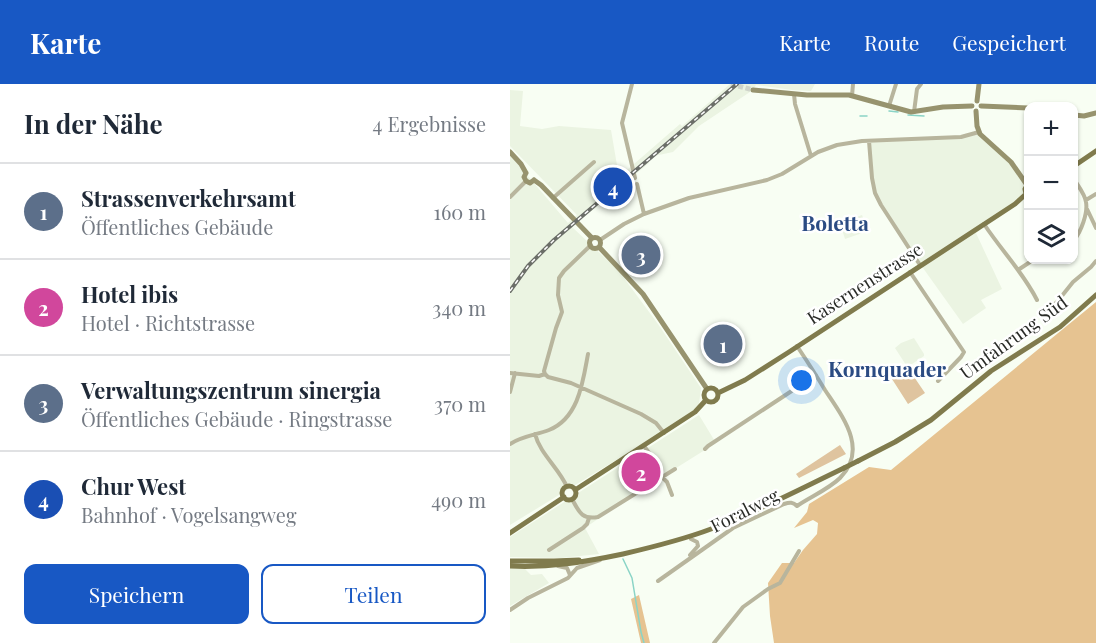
<!DOCTYPE html>
<html lang="de">
<meta charset="utf-8">
<style>
body{margin:0;font-family:"Playfair Display",serif;background:#f6f6f7;color:#1f2937}
.controls{position:absolute;right:18px;top:18px;display:grid;overflow:hidden;border-radius:12px;box-shadow:0 2px 4px #0004}
.controls button{width:54px;height:54px;display:grid;place-items:center;padding:0;border:0;border-bottom:2px solid #e0e1e3;background:#fff;color:#1f2937;font:30px sans-serif}
.you{position:absolute;left:292px;top:297px;width:21px;height:21px;margin:-15px;border:4px solid #fff;border-radius:50%;background:#1a73e8;box-shadow:0 0 0 9px #1a73e833}
.badge{display:grid;place-items:center;width:39px;height:39px;border-radius:50%;background:#1858c4;color:#fff;font-size:20px;font-weight:700}
.pin{position:absolute;translate:-50% -50%;border:3px solid #fff;box-shadow:0 2px 6px #0006}
.list{margin:0;padding:0;list-style:none}
h2{display:flex;justify-content:space-between;align-items:center;height:78px;margin:0;padding:0 24px;font-size:26px}
h2 small{font-size:20px;font-weight:400;color:#747a83}
.list li{display:grid;grid-template-columns:39px 1fr auto;gap:18px;align-items:center;box-sizing:border-box;height:96px;padding:0 24px;border-top:2px solid #e0e1e3}
.list b{display:block;font-size:22px;white-space:nowrap}
.list p{margin:0;font-size:20px;white-space:nowrap;color:#747a83}
.list em{font-size:20px;font-style:normal;color:#747a83}
.actions{display:flex;gap:12px;padding:18px 24px}
.actions a{flex:1;padding:14px 0;border:2px solid #1858c4;border-radius:12px;text-align:center;font-size:21px;color:#1858c4}
.actions .main{background:#1858c4;color:#fff}
.icon{flex:none;width:33px;height:33px;fill:none;stroke:currentColor;stroke-width:2;stroke-linecap:round;stroke-linejoin:round}
.map{position:relative;flex:none;width:586px;height:559px;overflow:hidden}
header{display:flex;align-items:center;gap:36px;box-sizing:border-box;height:84px;padding:0 30px;background:#1858c4;color:#fff}
header strong{font-size:28px}
nav{display:flex;gap:33px;margin-inline-start:auto;font-size:21px}
main{display:flex}
aside{flex:1;background:#fff}
.map>svg:first-child{display:block}
.built{fill:#ebf4e2}
.green{fill:#dfc49f}
.forest{fill:#e6c391}
.lines{fill:none;stroke-linecap:round;stroke-linejoin:round}
.stream{stroke:#8ad4c6;stroke-width:1.5}
.secondary-tunnel{stroke:#cfd4ca;stroke-width:5;stroke-dasharray:5 2.5;stroke-linecap:butt}
.street{stroke:#b8b59d;stroke-width:4}
.secondary{stroke:#97936e;stroke-width:5}
.primary{stroke:#807b4d;stroke-width:5}
.rail-casing{stroke:#6b6e68;stroke-width:4}
.rail{stroke:#fff;stroke-width:1.5;stroke-dasharray:4.5;stroke-linecap:butt}
.primary-bridge{stroke:#807b4d;stroke-width:5}
.labels{text-anchor:middle;stroke-width:5;stroke-linejoin:round;paint-order:stroke}
.street-label{font-size:18px;fill:#292b27;stroke:#fff}
.quarter-label{font-size:21px;font-weight:bold;fill:#2b4b83;stroke:#fff}
</style>
<header>
<strong>Karte</strong>
<nav><a>Karte</a><a>Route</a><a>Gespeichert</a></nav>
</header>
<main>
<aside>
<h2>In der Nähe<small>4 Ergebnisse</small></h2>
<ul class="list">
<li><span class="badge" style="background:#5c6f8a">1</span><div><b>Strassenverkehrsamt</b><p>Öffentliches Gebäude</p></div><em>160 m</em></li>
<li><span class="badge" style="background:#d1479c">2</span><div><b>Hotel ibis</b><p>Hotel · Richtstrasse</p></div><em>340 m</em></li>
<li><span class="badge" style="background:#5c6f8a">3</span><div><b>Verwaltungszentrum sinergia</b><p>Öffentliches Gebäude · Ringstrasse</p></div><em>370 m</em></li>
<li><span class="badge" style="background:#1a4fb4">4</span><div><b>Chur West</b><p>Bahnhof · Vogelsangweg</p></div><em>490 m</em></li>
</ul>
<div class="actions"><a class="main">Speichern</a><a>Teilen</a></div>
</aside>
<div class="map">
<svg width="586" height="559" viewBox="0 0 586 559">
<rect width="100%" height="100%" fill="#f8fef3"/>
<path class="built" d="M220 0H305L301 7 282 6 246 1 243 6 189 42 163 68 144 72 138 77 139 79 62 143 108 186 148 240 191 304 189 320 184 326 160 343 0 441V71L58 139 67 131 0 62V6L13 7 10 42 32 45 49 42 101 46 109 93 170 40 172 42Z
M468 50 500 78 518 106V111L466 149 492 205 471 216 476 224 453 240 413 184 405 178 368 115 364 102 360 58Z
M352 131 358 147 335 155 330 139Z
M404 254 414 270V272L399 282 396 281 385 264 391 259Z
M189 331 206 359 112 418 75 444 89 470 51 474 0 473V453Z
M0 484 15 485 21 491 32 490 39 499 0 522Z"/>
<path class="green" d="M398 284 415 309 398 320 382 295Z
M330 361 336 370 289 394 286 390Z"/>
<path class="forest" d="M586 218V559H264L260 532 258 499 272 479H284L293 466 307 450 308 439 303 436 284 444 297 428 299 420 359 383 381 386Z
M129 511 140 559H131L121 515Z"/>
<g class="lines">
<path class="stream" d="M379 27 388 28
M398 31 414 32
M350 32H357
M113 475 122 494 131 548 134 559"/>
<path class="secondary-tunnel" d="M221 0 243 6"/>
<path class="street" d="M122 0 112 39 125 94
M284 10 285 20 301 72
M342 12 343 0
M379 22 386 0
M404 28 407 5 411 0
M359 57 362 94 365 109 371 121 410 181
M564 95C568 102 575 110 576 118 578 129 571 148 564 156
M127 100 134 130
M0 113 16 97
M43 114 84 78
M576 116 586 110
M577 125 586 144
M474 140C491 166 513 188 527 216
M90 156 114 140 134 130 179 114 257 96 272 90 308 68 327 61 352 57 451 53 469 48
M508 186 523 176
M400 188 454 268 451 273 428 297
M532 230 547 218 563 198 581 183 586 177
M0 289 29 292 35 290 38 293 61 299 131 330 146 339 154 349
M35 290 34 287 46 244 52 228 48 211 49 194 54 187 81 161
M0 308 5 289
M25 350C30 370 49 384 57 403
M0 360C12 352 26 351 39 346 69 334 73 297 78 270
M134 362 142 373 149 390 157 398 162 411
M195 365 198 362 306 291
M62 415C69 428 72 436 88 433L165 385
M39 466 73 444 77 440 79 434
M180 471 188 462 187 458 181 455
M48 482 57 484 60 491
M148 497 223 444 274 420C280 418 283 418 287 422 300 413 319 405 330 394 359 365 332 332 315 306 306 291 297 277 287 262
M0 526 18 514 58 494 67 484 90 476
M204 559 233 523 258 505 270 499 289 467"/>
<path class="secondary" d="M243 6 297 11H339L401 28 433 23 462 22
M467 17 469 0
M471 22 518 24
M466 27 467 42 470 50 501 78 517 101
M564 31 574 32 586 29
M0 68 11 80 16 89
M16 89 14 93 16 97 20 99 24 96
M24 96 31 101 82 154
M79.5 159a5.5 5.5 0 1 1 11 0a5.5 5.5 0 1 1-11 0Z
M89 163 133 210 197 305"/>
<path class="primary" d="M564 82 586 67
M516 110 515 105 518 100
M194 311a7 7 0 1 1 14 0a7 7 0 1 1-14 0Z
M208 309 235 296 279 268 505 120 516 110
M348 377 385 358 421 336 481 287 550 243 586 211
M52 409a7 7 0 1 1 14 0a7 7 0 1 1-14 0Z
M65 406 185 328 196 316
M0 449 54 413
M0 477H44L69 476
M0 482C39 484 75 478 113 470 143 463 172 456 201 445 247 428 290 405 334 384"/>
<g class="rail-casing">
<path id="rail" d="M0 207 18 182 44 156 227 0"/>
</g>
<use href="#rail" class="rail"/>
<path class="primary-bridge" d="M334 384 348 377"/>
</g>
<g class="labels">
<g class="street-label">
<text transform="translate(355 200) rotate(-33)" y="6">Kasernenstrasse</text>
<text transform="translate(504 254) rotate(-36)" y="6">Umfahrung Süd</text>
<text transform="translate(235 427) rotate(-27)" y="6">Foralweg</text>
</g>
<g class="quarter-label">
<text x="325" y="147">Boletta</text>
<text x="377" y="293">Kornquader</text>
</g>
</g>
</svg>
<div class="controls">
<button>+</button>
<button>−</button>
<button><svg class="icon" aria-label="layers" viewBox="0 0 24 24"><path d="M12 4l9 5-9 5-9-5zM3 14l9 5 9-5"/></svg></button>
</div>
<div class="you"></div>
<div class="pin badge" style="left:213px;top:260px;background:#5c6f8a">1</div>
<div class="pin badge" style="left:131px;top:388px;background:#d1479c">2</div>
<div class="pin badge" style="left:131px;top:171px;background:#5c6f8a">3</div>
<div class="pin badge" style="left:103px;top:103px;background:#1a4fb4">4</div>
</div>
</main>
